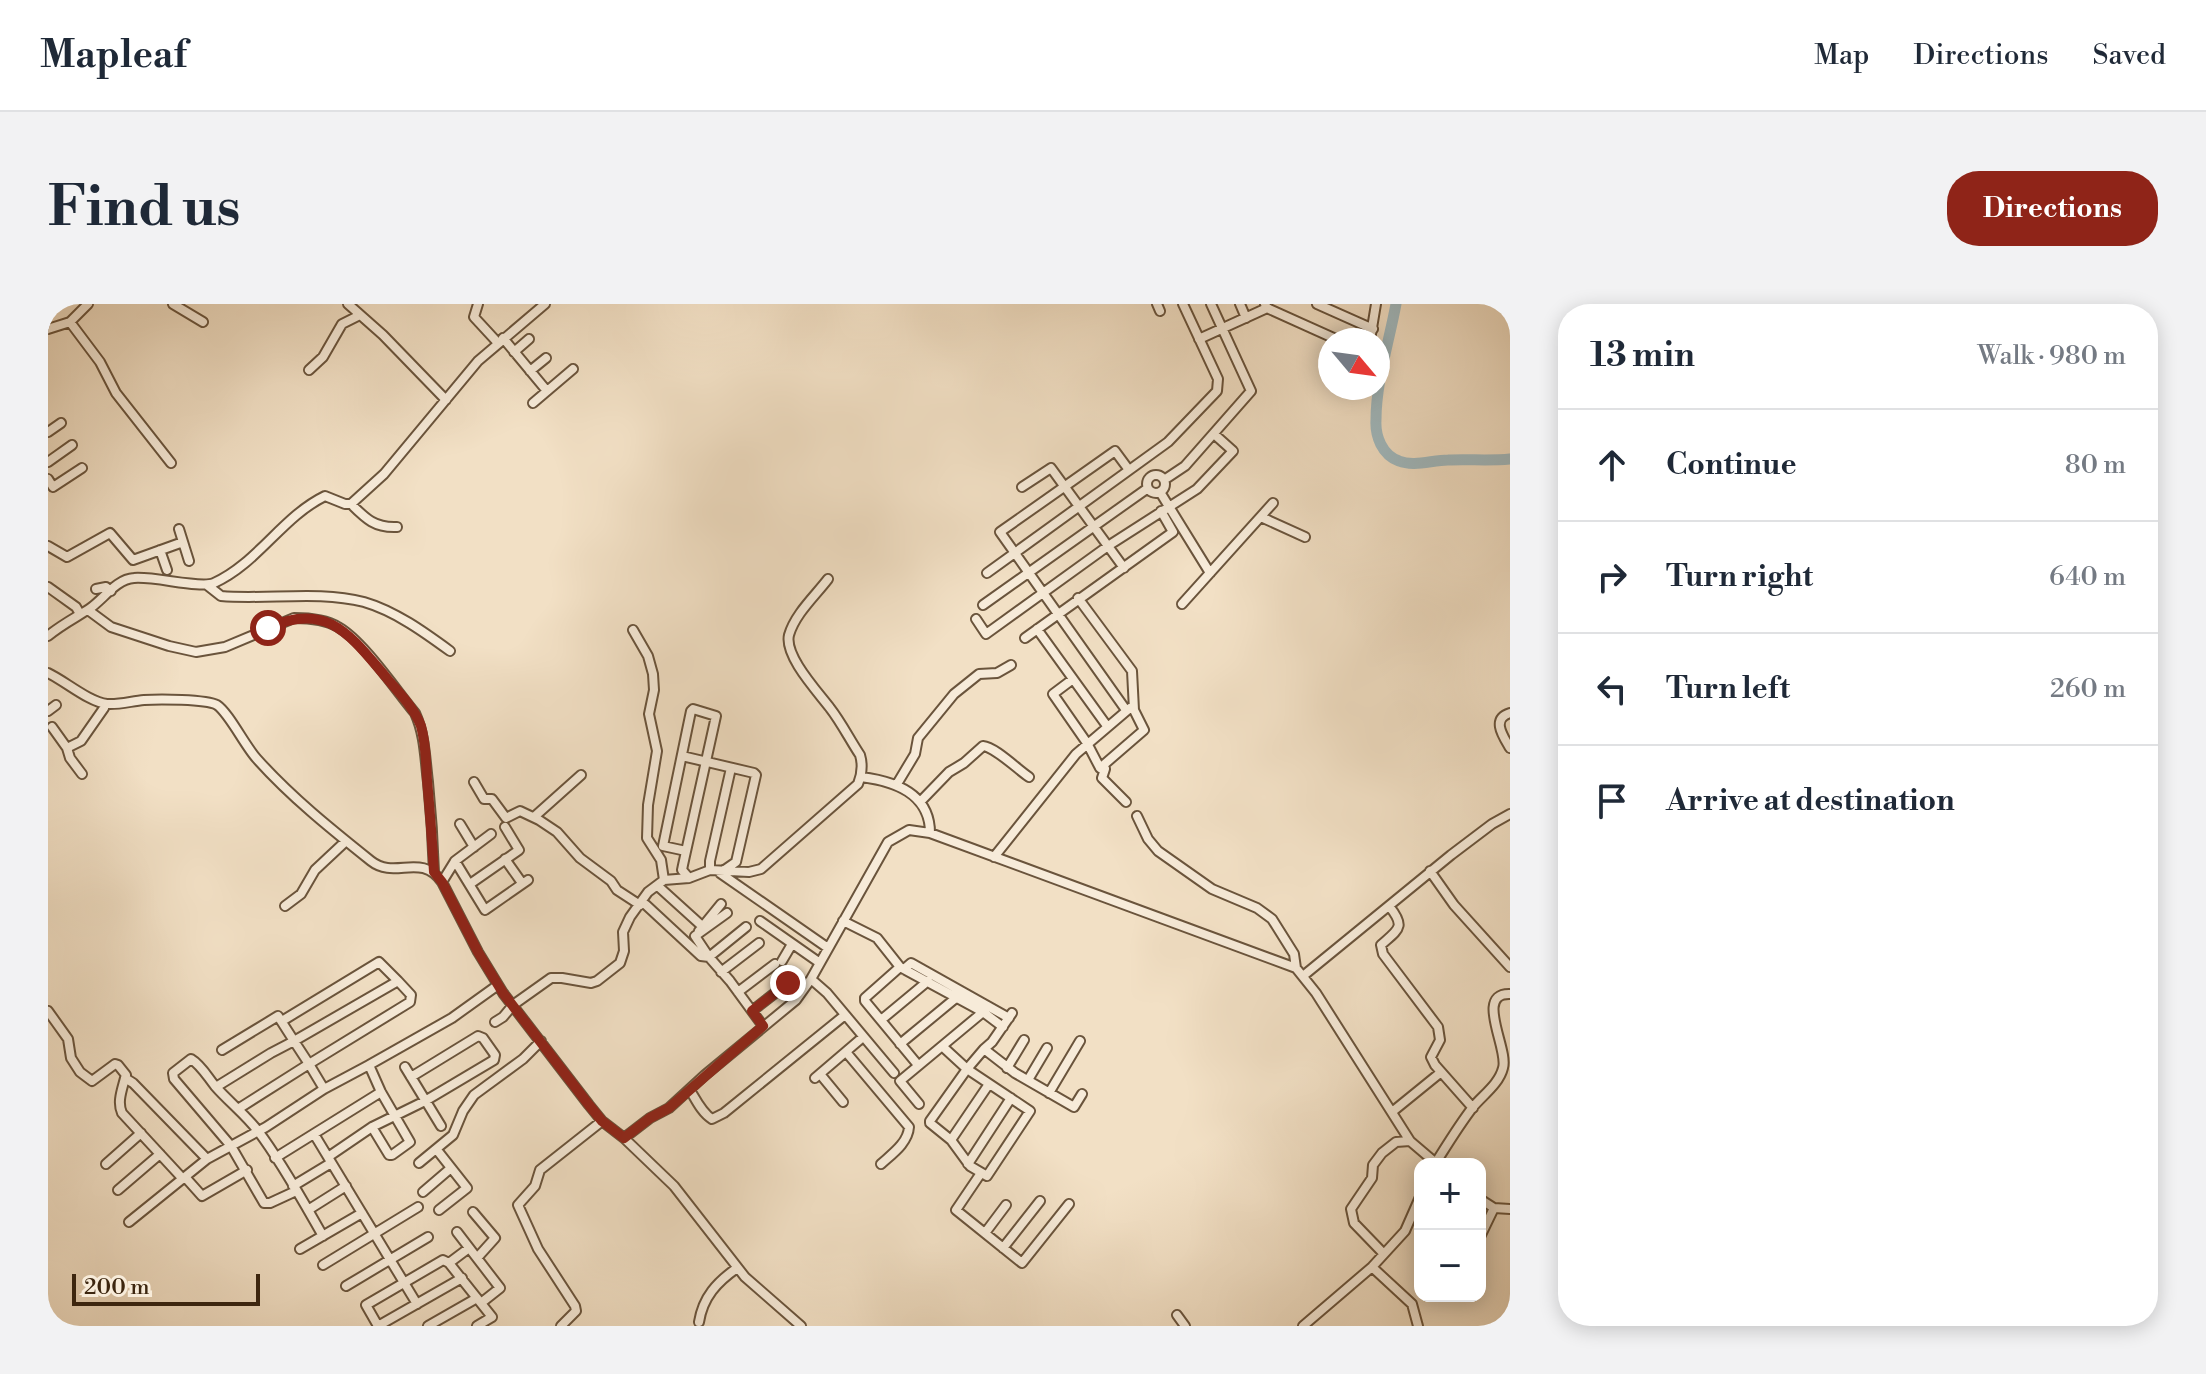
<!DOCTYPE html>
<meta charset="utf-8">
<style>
body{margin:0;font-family:"Libre Bodoni",serif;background:#f2f2f3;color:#1f2937}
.controls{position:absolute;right:24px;bottom:24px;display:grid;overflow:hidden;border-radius:16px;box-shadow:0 4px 20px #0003}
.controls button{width:72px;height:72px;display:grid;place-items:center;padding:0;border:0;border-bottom:2px solid #e0e1e3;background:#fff;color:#1f2937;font:40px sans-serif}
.compass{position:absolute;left:1270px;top:24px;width:72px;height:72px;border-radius:50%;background:#fff;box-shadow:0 4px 20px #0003;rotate:119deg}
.scale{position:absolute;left:24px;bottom:20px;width:188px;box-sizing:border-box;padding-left:8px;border:4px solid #3d260f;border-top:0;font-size:22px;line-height:28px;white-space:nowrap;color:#3d260f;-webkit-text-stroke:6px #f7ebd9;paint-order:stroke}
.stop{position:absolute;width:24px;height:24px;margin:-18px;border:6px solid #8f2418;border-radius:50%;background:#fff}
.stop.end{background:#8f2418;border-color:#fff;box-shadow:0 2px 8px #0008}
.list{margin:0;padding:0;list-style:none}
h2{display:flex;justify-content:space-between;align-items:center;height:104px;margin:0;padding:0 32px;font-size:34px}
h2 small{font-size:26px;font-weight:400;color:#747a83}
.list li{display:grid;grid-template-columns:52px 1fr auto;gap:24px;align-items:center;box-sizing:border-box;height:112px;padding:0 32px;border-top:2px solid #e0e1e3}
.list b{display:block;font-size:30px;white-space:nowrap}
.list em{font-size:26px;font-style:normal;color:#747a83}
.icon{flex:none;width:44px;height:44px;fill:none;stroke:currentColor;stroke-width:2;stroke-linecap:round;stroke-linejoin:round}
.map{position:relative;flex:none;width:1462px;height:1022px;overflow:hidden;border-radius:32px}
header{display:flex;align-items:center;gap:48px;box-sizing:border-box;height:112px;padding:0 40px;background:#fff;border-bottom:2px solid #e0e1e3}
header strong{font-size:38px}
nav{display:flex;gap:44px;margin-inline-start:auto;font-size:28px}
.intro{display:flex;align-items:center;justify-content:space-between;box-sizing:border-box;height:192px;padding:0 48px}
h1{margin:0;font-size:56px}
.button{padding:20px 36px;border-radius:32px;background:#8f2418;color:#fff;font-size:28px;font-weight:700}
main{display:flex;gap:48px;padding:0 48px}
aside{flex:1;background:#fff;border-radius:32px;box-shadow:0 4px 20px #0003}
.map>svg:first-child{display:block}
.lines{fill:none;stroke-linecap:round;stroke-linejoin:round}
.river{stroke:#a1bac0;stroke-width:11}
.minor-casing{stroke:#6a543c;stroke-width:12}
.minor{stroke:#f7ebd9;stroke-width:8}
.route{stroke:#8f2418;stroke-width:10}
</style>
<header>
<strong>Mapleaf</strong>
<nav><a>Map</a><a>Directions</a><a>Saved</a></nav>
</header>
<div class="intro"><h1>Find us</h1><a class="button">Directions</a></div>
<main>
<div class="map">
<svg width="1462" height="1022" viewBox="0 0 1462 1022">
<rect width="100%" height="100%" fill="#f2e0c5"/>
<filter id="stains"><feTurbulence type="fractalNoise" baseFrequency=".0025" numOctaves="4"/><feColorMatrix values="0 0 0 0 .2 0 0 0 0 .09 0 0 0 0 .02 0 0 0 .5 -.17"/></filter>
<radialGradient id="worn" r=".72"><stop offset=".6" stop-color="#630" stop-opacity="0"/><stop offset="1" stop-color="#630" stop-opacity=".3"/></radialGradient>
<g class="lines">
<path class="river" d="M1348 0C1341 38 1328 78 1328 116 1327 132 1334 151 1351 157 1366 163 1384 156 1400 156 1420 155 1442 157 1462 155"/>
<g class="minor-casing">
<path id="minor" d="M125 0 155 18
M300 0 335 31 398 96
M430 0 426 13 450 39
M1109 0 1112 7
M1192 0 1198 14
M1217 0 1219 4 1290 36
M1269 0 1325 25
M22 18 52 58 68 89 123 159
M0 25 22 18 40 0
M455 34 499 87
M1151 35 1219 4
M1322 36 1328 0
M466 48 481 35
M1281 57 1282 58
M261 66 275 53 294 20 312 11
M482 67 498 54
M485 99 525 65
M0 128 13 119
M0 158 24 141
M1099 180a9 9 0 1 1 18 0a9 9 0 1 1-18 0Z
M0 175 5 183 34 164
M1116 176 1137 162 1203 87 1163 0
M974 183 1003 164 1076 264
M1112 188 1162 269
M303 200 336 170 430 57 497 0
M1213 213 1257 233
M131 225 141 257
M0 242 19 253 62 229 85 256 135 238
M112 246 119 266
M939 269 1120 138 1169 87 1170 75 1135 0
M159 281 173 292C220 296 270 286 316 298 347 307 376 328 402 347
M0 283 28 303 32 310
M48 285 58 283 63 287
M1030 294 1084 367 1086 406 1096 426 1052 464
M1134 300 1225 199
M935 301 1100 184
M40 306 63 323 121 342 148 348 177 343 246 314C261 314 277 315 290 323 315 337 347 385 367 409 377 431 377 454 380 478 383 508 385 538 386 568
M928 315 938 330 1060 242 1149 185 1185 147 1166 130
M989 325 1059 422
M585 326 600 352 605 370 606 386 601 410 609 447 600 501 599 534 613 556 616 576
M0 332C13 321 27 314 41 305 55 296 68 275 86 274 107 272 152 285 166 279 210 259 234 213 277 192L297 200H303C318 215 327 224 349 223
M977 334 1125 228 1113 207
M0 369C17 377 41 398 59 400 71 401 84 397 96 396 110 395 158 395 169 401 181 409 197 442 209 455 243 493 283 525 323 557 347 576 373 548 394 578L430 648 455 689 541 801 554 817 576 834 626 882 697 973 753 1022
M1025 375 1005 390 1039 439 1052 464 1057 465 1054 474 1078 498
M1078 406 952 228 1067 147 1081 166
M0 407 8 401
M1462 409C1443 415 1455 432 1462 444
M4 423 19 444
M634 452 706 469 708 471 688 558 675 567
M34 470 22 454 19 444 33 437 56 404 57 400
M813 473C846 477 882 489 882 529
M426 478 436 495H444L458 514 472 507 491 516 509 528 532 554 563 577 569 586 592 601
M849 480 867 450 870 434 906 390 931 370 949 369 963 361
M872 498 901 468 916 459 935 442C947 443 969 465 981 473
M1089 512 1100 535 1110 547 1164 585 1209 604 1224 615 1246 650 1248 664
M486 513 533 471
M412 520 426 543
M638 547 615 542 643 407 645 405 668 412 635 561 634 566 641 574
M946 553 1028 450 1082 404
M457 555 474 579
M407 557 437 606 480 576
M662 566V557L683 464
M1382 567 1406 601 1462 663
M672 569 780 644
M394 578 407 557 443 530
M422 580 471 546 457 523
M612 584 654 622
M598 601 653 652 661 653 682 677 715 722
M237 602 253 590 267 566 298 537
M1341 602C1358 623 1351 625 1333 641L1335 650 1390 723 1392 736 1383 753 1387 761 1425 804
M679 609 647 632 661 653 698 623
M712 617 772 659
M795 617 829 634 852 663 935 708 955 723
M651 627 673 600
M734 657 744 640
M852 663 817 694V697L870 761
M856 665 863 659 961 714
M673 668 711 639
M1255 672 1403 551 1444 520 1462 510
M763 675 779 689 846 769
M350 677 363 691 362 698 261 760 246 737Z
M690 688 727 660
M0 707 20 735 23 754 32 768 44 777 67 760 70 761 78 771 77 774 85 779 159 855
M704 707 740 679
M964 709 944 738 936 745 967 769 1026 803 1034 790
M833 716 880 677
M234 717 331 658 350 677
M447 718 455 713 465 701 503 674H514L543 679 549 677 572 659 576 647 575 628 582 613 600 588 616 576 641 574 662 566 701 568 713 565 810 480C814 470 815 461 812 451 802 436 793 418 782 404 770 388 736 352 741 331 747 310 767 292 780 275
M852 740 909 693
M894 742 919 765 982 807 939 872 922 862 903 836 882 819V817L919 765 936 745
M798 748 861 823C860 839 844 850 833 860
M321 761 333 788 362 838 344 851H341L324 823
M357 763 393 822
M959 764 976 736
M772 770 795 798
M77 774C74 786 69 798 74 809L135 875
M767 774 815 733
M980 776 999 744
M168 783 223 749 246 737 230 712 174 746
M642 786C648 796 654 809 664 815L676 809 797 711
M1001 789 1032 737
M871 800 852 777 935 708
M190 805 261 760 276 785
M1344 808 1392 769
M266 830 369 1000
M576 834 602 814 621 804 657 771 748 696 763 675 840 538 861 526 882 529 1248 664 1268 689 1362 837 1389 860
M903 836 941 780
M389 846 419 884 391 906
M280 853 324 823 377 797 446 756 447 751 435 734 430 732 363 773
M227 854 333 788
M371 859 405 831 415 807 426 791 475 755 493 737
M58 860 93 829
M920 860 963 794
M1387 860C1399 841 1411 821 1425 803 1435 791 1451 780 1455 764 1461 745 1426 689 1462 690
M933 869 908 906 974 959 1021 900
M137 873 154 892 199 866
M245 882 283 859
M70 886 112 850
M248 887 222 899H216L183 842 126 775 125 769 143 755C153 761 159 772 167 782 181 798 197 810 210 827 233 857 256 899 275 932
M375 888 403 864
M1432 895 1446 904 1462 905
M260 906 298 882
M425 908 447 934 429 954
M81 918 159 855 218 823 276 785 321 761 404 714 450 681
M409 928 452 984 433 999
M937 929 958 901
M1432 933 1446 904
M955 944 992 897
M252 945 314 909
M1335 949 1306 919 1303 905 1324 874 1325 861 1334 849 1348 838 1362 837
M401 959 421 944
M275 961 370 903
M1324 963 1364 1000 1370 1022
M298 982 380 933
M1129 1011 1137 1022
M651 1018C655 993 669 978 689 964
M330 1022 318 1001 395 956 401 959 444 1013 429 1022
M330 1022 414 974
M380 1022 429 994
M513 1022 528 1007 527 1002 490 945 470 901 487 882 492 866 554 817
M1255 1022 1324 963 1357 927 1372 893"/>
</g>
<use href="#minor" class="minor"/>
</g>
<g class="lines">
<path class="route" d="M220 324C279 297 302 331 337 372 349 387 366 403 373 422 378 439 378 458 379 476 382 507 384 537 386 568L394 578 430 648 455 689 541 801 554 817 576 834 602 814 621 804 715 722 704 707 740 679"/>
</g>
<rect width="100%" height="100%" filter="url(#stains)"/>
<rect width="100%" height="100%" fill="url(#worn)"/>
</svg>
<div class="controls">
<button>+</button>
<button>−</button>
</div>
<svg class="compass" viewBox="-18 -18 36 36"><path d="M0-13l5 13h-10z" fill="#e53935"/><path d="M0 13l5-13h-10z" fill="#747a83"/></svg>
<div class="scale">200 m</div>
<div class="stop" style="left:220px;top:324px"></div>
<div class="stop end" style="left:740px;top:679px"></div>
</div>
<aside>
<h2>13 min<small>Walk · 980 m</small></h2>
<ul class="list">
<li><svg class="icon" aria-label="ahead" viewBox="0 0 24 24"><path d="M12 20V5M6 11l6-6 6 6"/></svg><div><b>Continue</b></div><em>80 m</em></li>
<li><svg class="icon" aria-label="right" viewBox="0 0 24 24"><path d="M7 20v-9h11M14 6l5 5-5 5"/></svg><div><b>Turn right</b></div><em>640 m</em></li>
<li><svg class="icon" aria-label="left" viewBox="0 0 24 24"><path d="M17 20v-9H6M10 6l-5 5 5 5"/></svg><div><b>Turn left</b></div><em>260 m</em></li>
<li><svg class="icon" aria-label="arrive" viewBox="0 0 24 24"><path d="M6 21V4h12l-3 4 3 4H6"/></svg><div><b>Arrive at destination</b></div></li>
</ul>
</aside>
</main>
